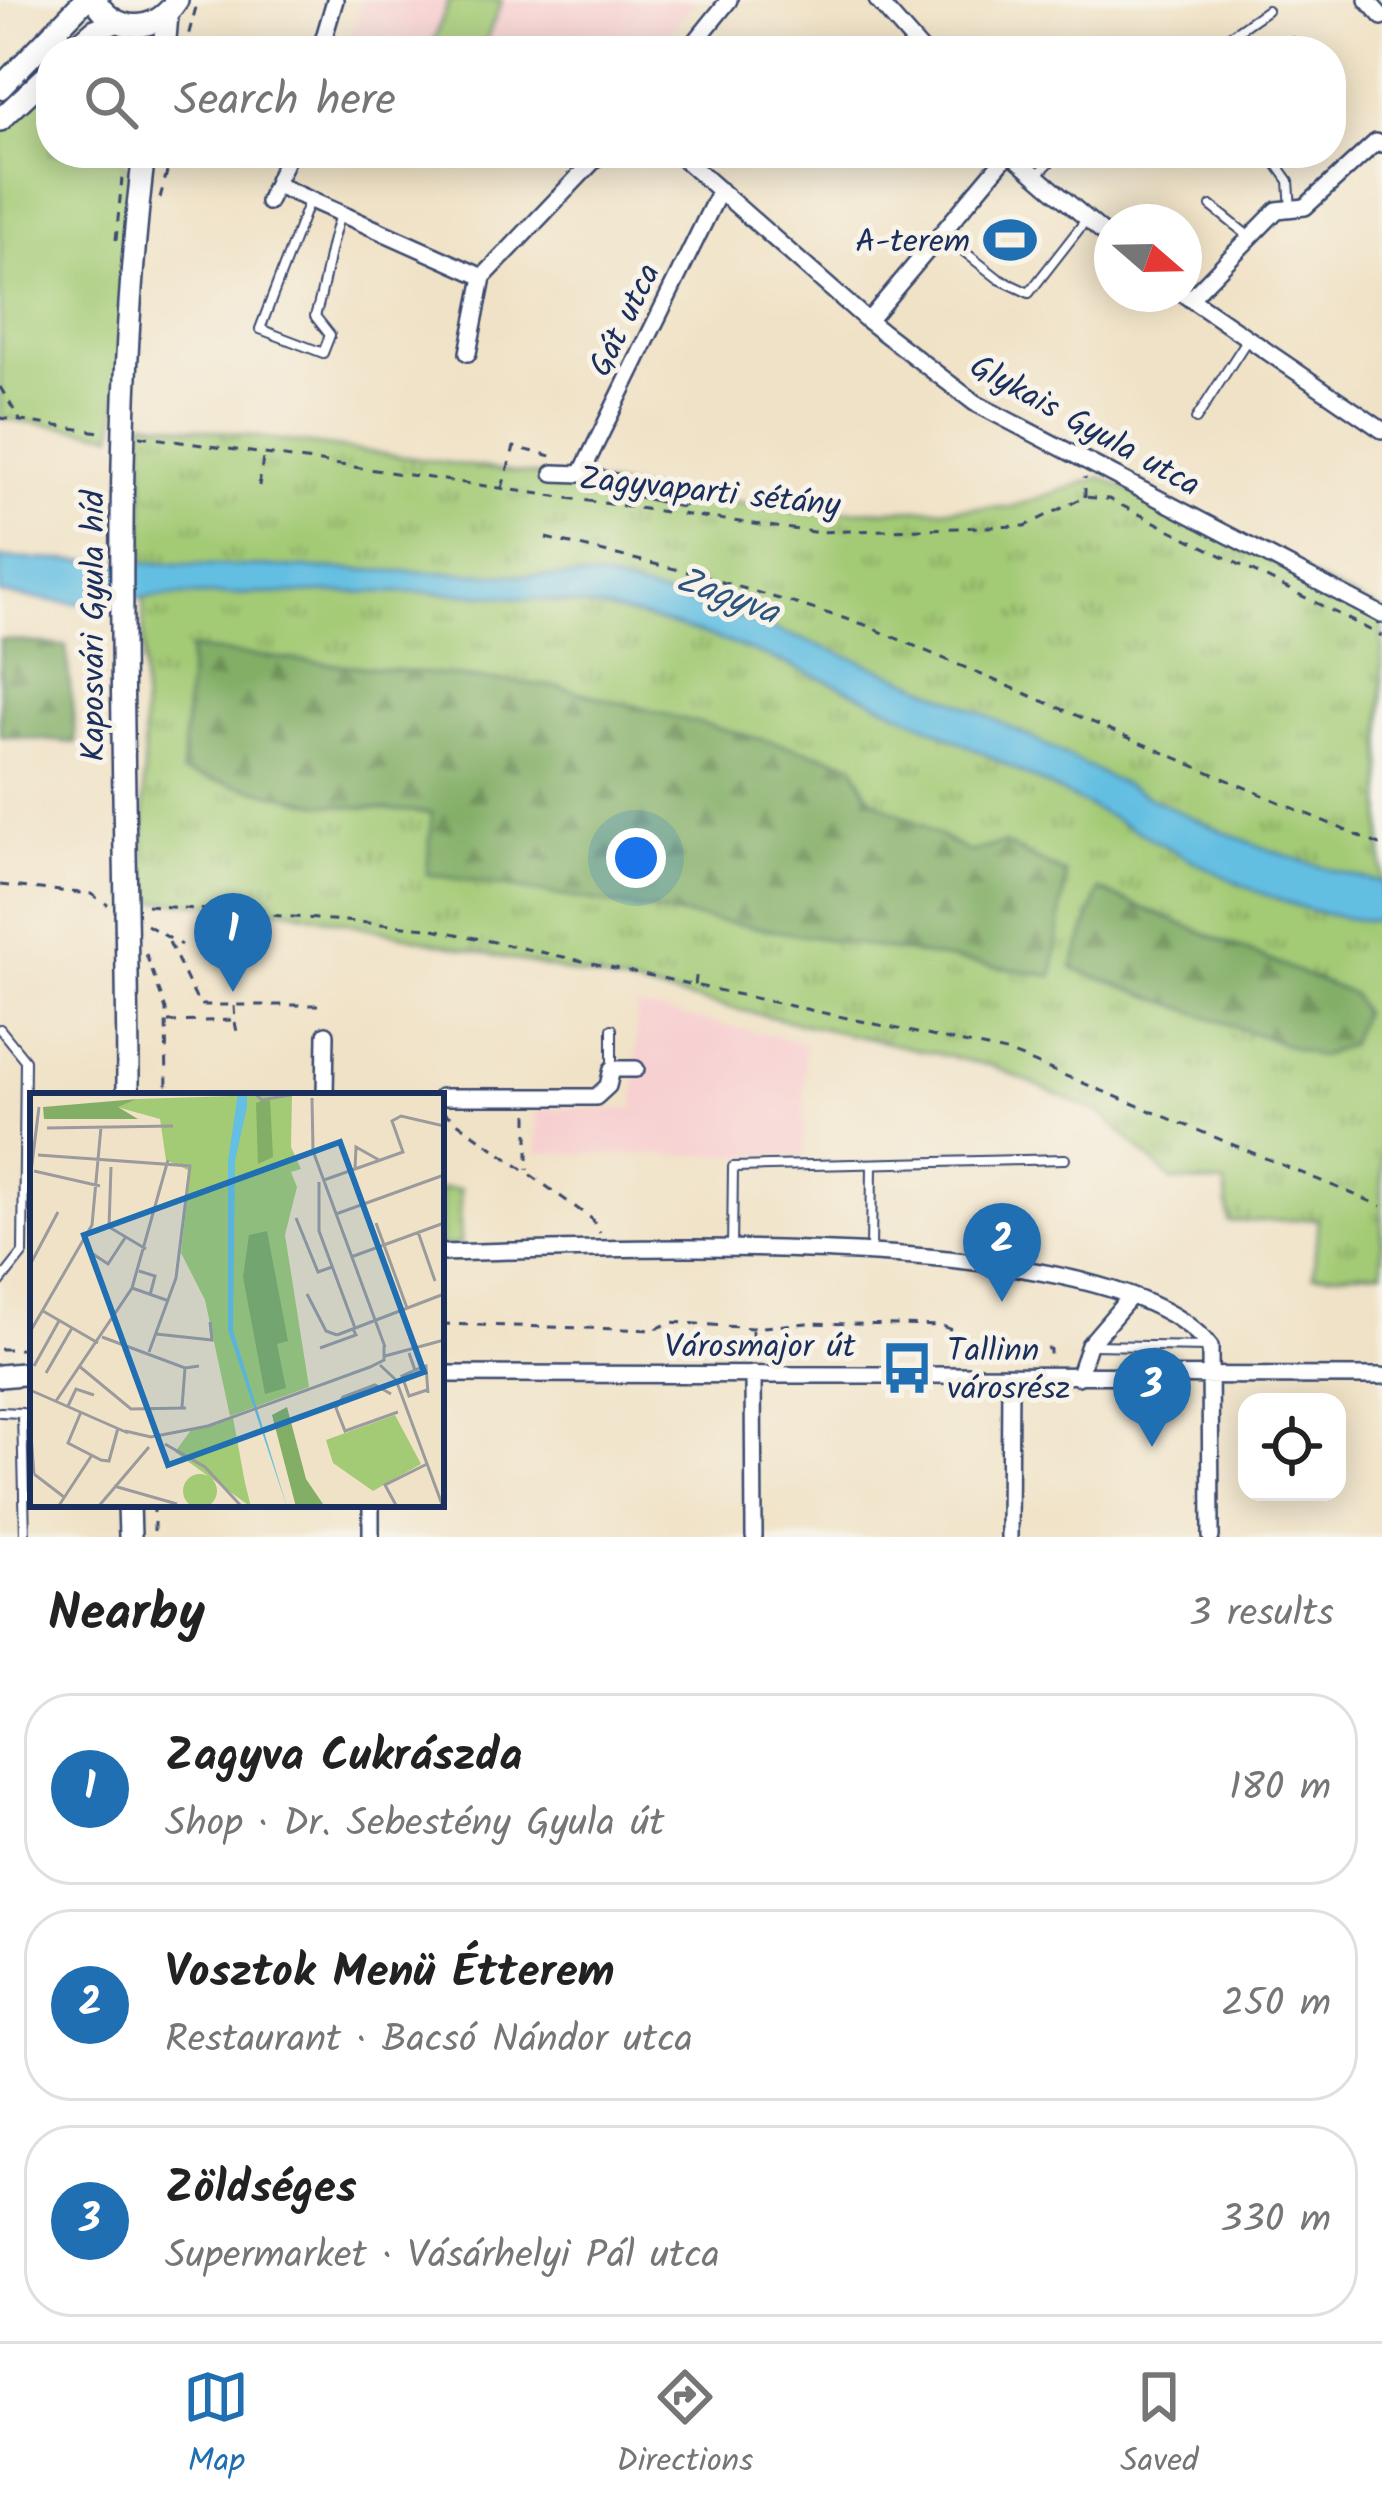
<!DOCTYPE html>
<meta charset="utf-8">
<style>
body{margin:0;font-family:Kalam,sans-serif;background:#f2f2f2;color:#222}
.controls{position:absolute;right:36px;bottom:36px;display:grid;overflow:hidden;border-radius:24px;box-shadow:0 6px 30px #0003}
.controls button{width:108px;height:108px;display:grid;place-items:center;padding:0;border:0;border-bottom:3px solid #e0e0e0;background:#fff;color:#222;font:60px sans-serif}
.compass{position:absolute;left:1094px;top:204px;width:108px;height:108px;border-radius:50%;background:#fff;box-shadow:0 6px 30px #0003;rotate:110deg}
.you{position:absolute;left:636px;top:858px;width:42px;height:42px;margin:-30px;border:9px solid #fff;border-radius:50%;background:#1a73e8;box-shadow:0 0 0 18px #1a73e833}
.badge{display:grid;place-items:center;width:78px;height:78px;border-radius:50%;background:#1f6fb2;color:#fff;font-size:39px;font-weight:700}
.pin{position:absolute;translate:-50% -99px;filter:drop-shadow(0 3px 6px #0008)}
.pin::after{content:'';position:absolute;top:63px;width:42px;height:36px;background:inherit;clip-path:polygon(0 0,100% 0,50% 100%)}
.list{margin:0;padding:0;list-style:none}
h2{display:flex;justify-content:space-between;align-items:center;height:156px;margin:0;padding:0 48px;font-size:51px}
h2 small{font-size:39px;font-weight:400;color:#767676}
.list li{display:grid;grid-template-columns:78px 1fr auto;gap:36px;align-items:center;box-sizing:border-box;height:192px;margin:0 24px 24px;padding:0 24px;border:3px solid #e0e0e0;border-radius:48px}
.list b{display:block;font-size:45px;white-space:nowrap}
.list p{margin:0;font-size:39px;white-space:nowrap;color:#767676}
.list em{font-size:39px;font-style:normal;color:#767676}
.icon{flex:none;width:66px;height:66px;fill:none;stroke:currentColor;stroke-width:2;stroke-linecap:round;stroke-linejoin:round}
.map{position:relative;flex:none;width:1382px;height:1537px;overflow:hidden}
.search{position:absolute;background:#fff;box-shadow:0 6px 30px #0003;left:36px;right:36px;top:36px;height:132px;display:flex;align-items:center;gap:30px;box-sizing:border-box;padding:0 42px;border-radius:48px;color:#767676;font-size:45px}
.sheet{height:804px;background:#fff}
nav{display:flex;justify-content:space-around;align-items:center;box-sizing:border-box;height:168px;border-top:3px solid #e0e0e0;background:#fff;font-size:33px;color:#767676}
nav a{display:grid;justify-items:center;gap:6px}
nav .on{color:#1f6fb2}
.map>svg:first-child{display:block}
.built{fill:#f7cfd0}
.grass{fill:url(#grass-tufts);stroke:#5f7c69;stroke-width:3}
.forest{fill:url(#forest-firs);stroke:#4e6e62;stroke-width:3}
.park{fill:#a3ca74;stroke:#5f7c69;stroke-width:3}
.water{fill:#64bfe2;stroke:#4077a0;stroke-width:3}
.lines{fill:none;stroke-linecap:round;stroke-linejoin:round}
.lane-casing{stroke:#3b4a6e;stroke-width:12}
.street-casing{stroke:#3b4a6e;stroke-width:20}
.secondary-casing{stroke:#3b4a6e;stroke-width:26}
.path{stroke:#3b4a6e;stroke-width:3;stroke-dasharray:9 9;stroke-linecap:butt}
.lane{stroke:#fff;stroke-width:8}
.street{stroke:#fff;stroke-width:15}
.secondary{stroke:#fff;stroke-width:21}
.labels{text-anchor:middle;stroke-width:10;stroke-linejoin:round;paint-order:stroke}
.poi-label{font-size:33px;fill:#1b2f5e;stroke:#f7f3e8;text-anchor:end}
.street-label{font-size:33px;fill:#1b2f5e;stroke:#f7f3e8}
.water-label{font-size:36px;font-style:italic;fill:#2d537f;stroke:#f7f3e8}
.inset-road{fill:none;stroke:#9b9a9c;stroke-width:3}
.view{fill:#1f6fb2;fill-opacity:0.15;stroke:#1f6fb2;stroke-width:6}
.inset-edge{fill:none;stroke:#1b2f5e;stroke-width:6}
</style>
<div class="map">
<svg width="1382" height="1537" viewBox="0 0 1382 1537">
<defs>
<pattern id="grass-tufts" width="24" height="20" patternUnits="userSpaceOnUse" patternTransform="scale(3)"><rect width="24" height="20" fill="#a3ca74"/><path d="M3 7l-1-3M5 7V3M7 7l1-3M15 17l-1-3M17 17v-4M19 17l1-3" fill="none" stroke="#84a462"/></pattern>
<pattern id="forest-firs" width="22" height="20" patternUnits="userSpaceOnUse" patternTransform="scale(3)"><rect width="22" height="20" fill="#82ae66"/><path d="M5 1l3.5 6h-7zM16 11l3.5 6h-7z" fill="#6a8e57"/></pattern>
</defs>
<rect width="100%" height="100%" fill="#f7f3e8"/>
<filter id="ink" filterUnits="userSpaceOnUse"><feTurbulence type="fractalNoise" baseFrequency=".00833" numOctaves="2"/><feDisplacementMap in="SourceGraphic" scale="24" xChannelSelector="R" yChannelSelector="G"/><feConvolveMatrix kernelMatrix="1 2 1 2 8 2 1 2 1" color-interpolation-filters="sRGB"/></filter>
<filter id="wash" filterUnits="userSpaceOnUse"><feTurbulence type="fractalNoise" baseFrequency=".004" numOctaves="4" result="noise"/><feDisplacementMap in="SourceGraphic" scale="48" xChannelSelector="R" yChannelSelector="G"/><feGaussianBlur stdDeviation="2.7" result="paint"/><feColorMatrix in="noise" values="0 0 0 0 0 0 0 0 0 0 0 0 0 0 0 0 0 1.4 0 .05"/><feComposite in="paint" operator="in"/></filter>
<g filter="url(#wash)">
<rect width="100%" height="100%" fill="#f0e2c6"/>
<path class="built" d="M363 0H696L654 51H343Z
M637 1006 805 1043 804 1156 537 1153V1109H635Z"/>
<path class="grass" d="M143 421 804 512 1012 507 1101 477 1382 611V1271L1313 1275 1318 1219 1229 1222 1225 1184 1173 1181 1102 1114 992 1066 289 910 144 900Z"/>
<path class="forest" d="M0 639 66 646 76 743 0 736Z
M190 649 560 687 853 763 869 797 969 852 1003 843 1066 874 1053 976 427 874 432 813 318 804 182 773Z
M1099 890 1352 994 1362 1012 1349 1045 1319 1057 1072 968Z"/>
<path class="park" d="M449 0H502L482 51H430Z
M51 72V153H118L142 190 114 434 0 418V120Z
M441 1189H460V1245L441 1246Z"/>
<path class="water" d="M0 558 600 578C730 612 858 654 979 712 1112 776 1236 853 1382 882V921C1282 920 1184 853 1096 810 963 743 823 669 679 627 523 581 352 593 190 595 154 595 118 602 81 603 55 603 27 597 0 594Z"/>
</g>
<g filter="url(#ink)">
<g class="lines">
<g class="lane-casing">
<path id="lane" d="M1208 51 1267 10
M1280 51 1292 42
M1269 153 1289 181 1291 209
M1036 176 1059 153
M309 201 260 329 323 353 330 335 315 316C327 281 327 248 341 213
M1211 206 1251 238
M943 235 999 279 1029 293 1086 220
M1196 419 1247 340
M0 1029 25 1060 23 1253 0 1282
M612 1029V1068
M732 1250 733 1167 1065 1159
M871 1252 872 1164
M1091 1345 1208 1347
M0 1412 22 1413 24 1495
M25 1537 24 1495H33"/>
</g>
<g class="street-casing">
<path id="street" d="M877 0 922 51
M1367 0 1382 17
M320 51 335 0
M688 51 729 0
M677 153 868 321 975 403 1382 615
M1010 153 1112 240
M279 186 483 277
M268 202 289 153
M1186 296 1382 430
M1190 299 1277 210 1305 207 1376 142 1382 144
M868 321 1009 153
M468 353 483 277 601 153
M553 473 581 474
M680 498 581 474 720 190
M325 1096 326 1034
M441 1097H596L608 1086 612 1069H636
M441 1253C596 1250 1117 1221 1210 1347L1211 1537
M441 1374 1382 1376
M753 1374 754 1537
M1078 1377 1089 1345 1131 1296
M371 1504V1537
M1009 1537 1010 1378"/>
</g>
<g class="secondary-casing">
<path id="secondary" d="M95 0C116 34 155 34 177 0
M71 51 95 30 116 22
M164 51 167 15
M0 88 85 0
M0 120 51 72
M128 1096C128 783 106 463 144 153
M0 1376 33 1373
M129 1504 130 1537"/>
</g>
<path class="path" d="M184 51 198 0
M160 198 172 153
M116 240 122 178
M0 387 20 420
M0 418 107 433
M140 436 665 512
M259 486 263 458
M502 488 514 447 556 457
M1085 497V477
M681 514 813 532 1025 526 1085 497 1109 499 1382 636
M546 538 692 573 863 624 1382 846
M0 885 91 894 108 905
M147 905 429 928 1010 1053 1382 1206
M147 925 181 945
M169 942 199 1005H318
M146 954 166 1010 167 1096
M695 985 697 970
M168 1022 235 1020 234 1006
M235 1022 237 1032
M443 1112 592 1219 600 1233
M528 1114V1170
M441 1324 654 1330 671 1322 752 1328 807 1323 942 1326 999 1348 1050 1349V1358
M752 1330 753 1357
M0 1349H33
M154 1504V1537"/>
<use href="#lane" class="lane"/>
<use href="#street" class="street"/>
<use href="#secondary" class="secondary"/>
</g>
</g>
<defs>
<g id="stadium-bare" transform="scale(4.14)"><path d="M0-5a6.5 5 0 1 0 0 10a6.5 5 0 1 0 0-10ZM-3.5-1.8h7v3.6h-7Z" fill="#1f6fb2" stroke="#f7f3e8" stroke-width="2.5" paint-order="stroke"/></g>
<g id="bus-bare" transform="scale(4.14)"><path d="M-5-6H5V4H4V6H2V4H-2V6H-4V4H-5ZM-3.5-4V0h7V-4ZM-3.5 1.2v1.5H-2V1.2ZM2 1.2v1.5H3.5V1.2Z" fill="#1f6fb2" stroke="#f7f3e8" stroke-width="2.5" paint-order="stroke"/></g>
</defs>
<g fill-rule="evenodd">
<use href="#stadium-bare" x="1010" y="240"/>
<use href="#bus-bare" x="907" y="1368"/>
</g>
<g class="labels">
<g class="poi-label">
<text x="970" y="252">A-terem</text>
<text x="947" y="1361" text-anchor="start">Tallinn<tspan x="947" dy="38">városrész</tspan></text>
</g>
<g class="street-label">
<text transform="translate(623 319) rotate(-64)" y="12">Gát utca</text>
<text transform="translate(1086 424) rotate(29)" y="12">Glykais Gyula utca</text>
<text transform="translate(710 490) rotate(6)" y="12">Zagyvaparti sétány</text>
<text transform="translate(92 626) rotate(-90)" y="12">Kaposvári Gyula híd</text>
<text x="760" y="1357">Városmajor út</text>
</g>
<g class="water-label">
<text transform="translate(728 594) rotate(20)" y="13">Zagyva</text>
</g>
</g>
<g transform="translate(30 1093)">
<rect width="414" height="414" fill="#f0e2c6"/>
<path d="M262 1 261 54 271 76 261 79 267 94 255 142 279 294 200 323 175 207 151 160 160 78 136 67 130 26 87 14 107 6Z" fill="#a3ca74"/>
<path d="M240 5 243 64 228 71 226 10ZM107 6 88 14 108 26H14L13 14ZM237 138 258 248 247 251 256 295 235 301 213 184 219 142ZM257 314 276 386 295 414H266L242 322Z" fill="#82ae66"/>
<path d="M365 322 391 371 343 398 303 370 296 347ZM203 325 215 390 221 414 145 359 161 337ZM153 398a17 17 0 1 1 34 0a17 17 0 1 1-34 0Z" fill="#a3ca74"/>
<path d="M208 0H217V14L205 68 203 237 257 414 198 237V68Z" fill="#64bfe2"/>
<path class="inset-road" d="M224 0 232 7 265 1M282 5 283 58 355 254M17 35 143 33M8 62 160 73 146 185 119 259M81 74 79 134 116 156M325 76 326 54 349 67M4 78 70 93M0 87 9 14M294 87 373 59 362 28 371 23 414 33M289 89V138L325 235M306 121 414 82M266 125 288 179 302 174M346 130 377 215M388 139 405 188M63 161 78 171 95 145M321 164 414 130M0 172 28 119M109 178 125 183 120 202M102 195 139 208M277 201 296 238 307 242M13 218 68 250M0 239 62 132 71 34M126 241 182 247 180 229M307 242 414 201M72 244 155 275 169 273M290 255 326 242 323 236M379 260 385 277 396 273 398 300M355 263 414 247M350 272 366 287 413 414M4 273 29 228M49 273 101 316 156 315M385 277 372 283 379 303 397 297M16 280 42 235M0 297 98 340M361 301 345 292 313 304 306 315 315 338 368 319M26 308 102 195 138 67M38 313 46 296 64 302M152 314 155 275M51 319 38 350 71 367 79 368 88 335M0 329 4 381M95 338 121 344 178 333 340 274 354 267V253M135 351 175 374 212 414M4 381 34 404M84 393 147 411M28 414 62 362M68 414 119 354M367 414 355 392 397 371"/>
<path class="view" d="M310 49 394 279 138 372 54 142Z"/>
<rect width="414" height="414" class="inset-edge"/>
</g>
</svg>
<div class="controls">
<button><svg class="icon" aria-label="locate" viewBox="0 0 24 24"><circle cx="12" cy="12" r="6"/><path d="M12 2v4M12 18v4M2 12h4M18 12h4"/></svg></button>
</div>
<svg class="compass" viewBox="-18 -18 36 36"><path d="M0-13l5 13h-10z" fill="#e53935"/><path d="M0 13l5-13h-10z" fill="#767676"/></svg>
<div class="you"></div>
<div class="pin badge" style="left:233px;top:992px">1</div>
<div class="pin badge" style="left:1002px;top:1302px">2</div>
<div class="pin badge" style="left:1152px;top:1447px">3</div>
<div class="search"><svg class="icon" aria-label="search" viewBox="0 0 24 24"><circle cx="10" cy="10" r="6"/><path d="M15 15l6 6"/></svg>Search here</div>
</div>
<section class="sheet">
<h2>Nearby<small>3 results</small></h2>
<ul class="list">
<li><span class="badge">1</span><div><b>Zagyva Cukrászda</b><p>Shop · Dr. Sebestény Gyula út</p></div><em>180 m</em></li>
<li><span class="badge">2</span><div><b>Vosztok Menü Étterem</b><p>Restaurant · Bacsó Nándor utca</p></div><em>250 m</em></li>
<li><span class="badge">3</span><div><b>Zöldséges</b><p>Supermarket · Vásárhelyi Pál utca</p></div><em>330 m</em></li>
</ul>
</section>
<nav>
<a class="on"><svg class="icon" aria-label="map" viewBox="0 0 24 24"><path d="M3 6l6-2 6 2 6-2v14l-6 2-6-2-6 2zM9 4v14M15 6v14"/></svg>Map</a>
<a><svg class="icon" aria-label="directions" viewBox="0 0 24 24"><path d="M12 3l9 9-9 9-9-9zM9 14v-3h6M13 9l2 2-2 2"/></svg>Directions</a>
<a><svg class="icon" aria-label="saved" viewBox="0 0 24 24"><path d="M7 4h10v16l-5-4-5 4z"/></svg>Saved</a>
</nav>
